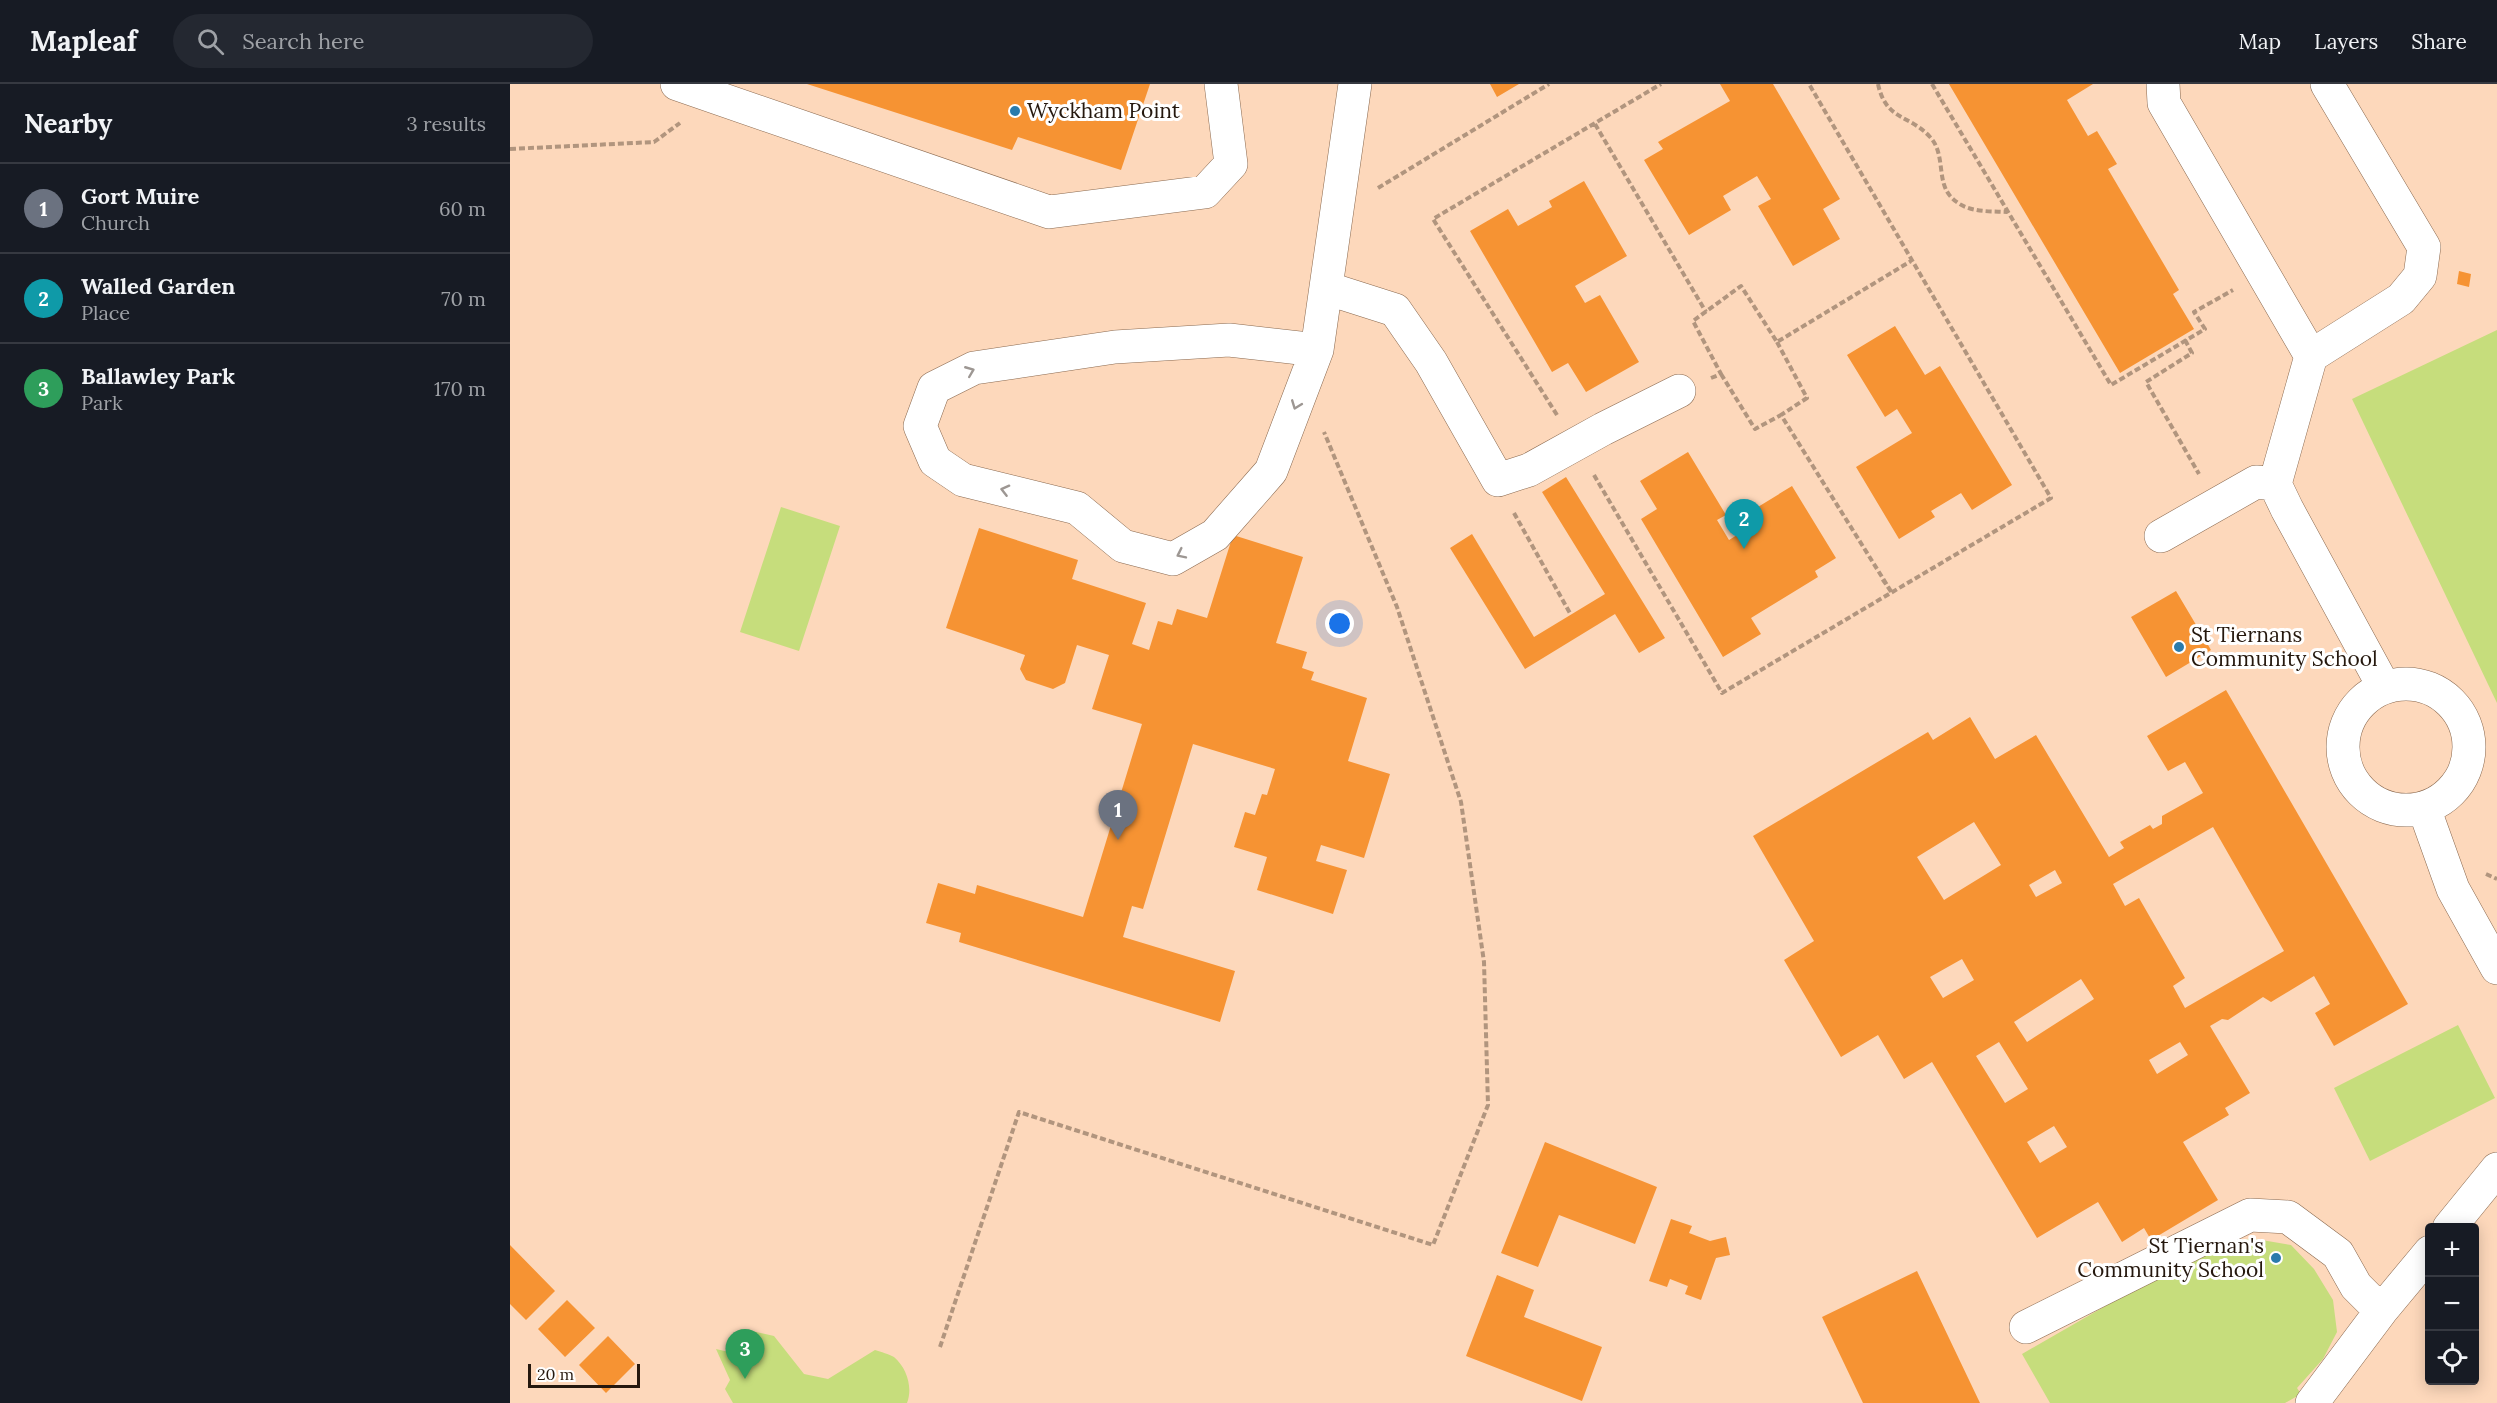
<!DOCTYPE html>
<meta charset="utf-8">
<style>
body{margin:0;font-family:Lora,serif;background:#242831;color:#f1f3f6}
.controls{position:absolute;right:18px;bottom:18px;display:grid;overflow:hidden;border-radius:6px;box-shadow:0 3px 15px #0003}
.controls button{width:54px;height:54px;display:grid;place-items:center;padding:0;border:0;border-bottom:2px solid #363941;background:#171b24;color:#f1f3f6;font:30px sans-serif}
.scale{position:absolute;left:18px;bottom:15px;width:112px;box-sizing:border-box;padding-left:6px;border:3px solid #25180e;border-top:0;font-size:16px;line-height:21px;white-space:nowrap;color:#25180e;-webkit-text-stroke:4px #fff;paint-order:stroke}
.you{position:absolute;left:830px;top:540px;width:21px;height:21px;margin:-15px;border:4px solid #fff;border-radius:50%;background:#1a73e8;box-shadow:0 0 0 9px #1a73e833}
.badge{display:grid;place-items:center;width:39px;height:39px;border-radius:50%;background:#7c3aed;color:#fff;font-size:20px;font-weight:700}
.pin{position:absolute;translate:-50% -50px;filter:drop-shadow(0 2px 3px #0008)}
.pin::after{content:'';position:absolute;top:32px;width:21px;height:18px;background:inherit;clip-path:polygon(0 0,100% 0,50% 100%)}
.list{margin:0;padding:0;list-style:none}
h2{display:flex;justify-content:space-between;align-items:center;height:78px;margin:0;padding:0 24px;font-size:26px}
h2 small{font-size:20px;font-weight:400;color:#9ea1a6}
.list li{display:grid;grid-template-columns:39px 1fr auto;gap:18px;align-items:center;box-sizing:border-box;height:90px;padding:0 24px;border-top:2px solid #363941}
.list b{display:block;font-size:22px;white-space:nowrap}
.list p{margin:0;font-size:20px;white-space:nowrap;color:#9ea1a6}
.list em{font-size:20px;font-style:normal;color:#9ea1a6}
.icon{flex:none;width:33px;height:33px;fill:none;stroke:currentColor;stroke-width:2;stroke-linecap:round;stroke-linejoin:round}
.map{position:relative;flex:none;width:1987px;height:1319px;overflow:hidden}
header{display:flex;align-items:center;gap:36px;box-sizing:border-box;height:84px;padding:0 30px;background:#171b24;border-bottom:2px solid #363941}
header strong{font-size:28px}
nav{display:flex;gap:33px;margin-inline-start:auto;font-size:21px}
.search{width:420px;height:54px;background:#242831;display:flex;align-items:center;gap:15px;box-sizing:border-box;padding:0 21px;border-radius:33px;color:#9ea1a6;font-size:22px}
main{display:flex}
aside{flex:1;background:#171b24}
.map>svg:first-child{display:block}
.green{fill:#c6dd7c}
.building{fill:#f69333;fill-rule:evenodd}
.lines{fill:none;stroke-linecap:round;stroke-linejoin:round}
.minor-casing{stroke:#8a694f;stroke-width:34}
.path{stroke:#b1957e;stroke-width:4;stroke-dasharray:6 3;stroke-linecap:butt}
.minor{stroke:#fff;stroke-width:33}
.oneway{stroke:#9d9793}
.poi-dot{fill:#2a7bac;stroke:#fff;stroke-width:2}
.labels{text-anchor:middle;stroke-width:6;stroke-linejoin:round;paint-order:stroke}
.poi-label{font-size:21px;fill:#25180e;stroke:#fff;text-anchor:start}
</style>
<header>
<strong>Mapleaf</strong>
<div class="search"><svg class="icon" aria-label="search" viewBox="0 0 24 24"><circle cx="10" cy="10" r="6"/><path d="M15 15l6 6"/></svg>Search here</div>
<nav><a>Map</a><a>Layers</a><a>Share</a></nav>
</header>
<main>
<aside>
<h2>Nearby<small>3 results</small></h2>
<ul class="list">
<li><span class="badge" style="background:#6b7280">1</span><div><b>Gort Muire</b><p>Church</p></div><em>60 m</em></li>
<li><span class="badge" style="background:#0f9aa8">2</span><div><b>Walled Garden</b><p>Place</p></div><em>70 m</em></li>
<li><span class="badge" style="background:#2e9e5b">3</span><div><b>Ballawley Park</b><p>Park</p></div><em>170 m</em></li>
</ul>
</aside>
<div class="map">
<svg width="1987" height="1319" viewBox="0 0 1987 1319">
<rect width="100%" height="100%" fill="#fdd8bb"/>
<path class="green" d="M1987 246V619L1842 315Z
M271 423 330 442 289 567 230 548Z
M1948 941 1985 1014 1860 1077 1824 1004Z
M1740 1154 1781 1161 1804 1185 1823 1216 1827 1248 1813 1275 1787 1304 1791 1310 1775 1319H1540L1512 1270 1705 1159 1710 1168Z
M242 1247 264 1252 294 1290 318 1295 365 1266C371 1268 379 1270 384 1273 397 1284 403 1304 397 1319H223L215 1305 220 1296 206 1265 223 1269 222 1258Z"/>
<path class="building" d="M297 0H640L611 86 508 53 502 66Z
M980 0H1009L987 13Z
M1210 0H1263L1330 115 1313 125 1330 155 1283 182 1248 122 1261 115 1247 92 1213 112 1221 126 1179 151 1134 76 1153 65 1148 58 1220 17Z
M1439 0H1583L1557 16 1578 52 1587 47 1607 80 1598 85 1669 206 1663 210 1684 245 1610 289Z
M1074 97 1117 172 1065 202 1075 219 1090 211 1129 278 1076 308 1058 279 1042 288 960 147 998 125 1008 142 1042 123 1039 117Z
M1949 187 1961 190 1959 203 1947 200Z
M1385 242 1415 291 1430 282 1502 401 1462 426 1451 409 1421 427 1425 433 1389 455 1346 383 1402 349 1387 325 1375 333 1337 271Z
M1178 368 1216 431 1207 436 1219 456 1250 437 1243 426 1282 402 1326 474 1305 487 1308 493 1241 534 1251 550 1213 573 1131 435 1147 425 1130 397Z
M1056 393 1155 554 1129 569 1105 530 1015 585 940 464 962 450 1024 553 1095 510 1032 408Z
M469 444 568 476 562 495 636 519 622 560 639 566 648 537 662 541 667 525 697 534 723 451 793 473 766 559 797 568 792 584 804 588 801 596 857 614 838 677 880 690 854 774 811 761 806 777 837 786 823 830 747 806 757 773 724 763 735 728 745 731 752 710 757 711 765 685 683 660 633 825 622 822 613 853 725 887 710 938 449 858 451 849 416 839 428 799 465 810 467 801 573 833 632 640 582 625 599 571 567 561 555 599 543 605 516 596 510 585 515 571 436 544Z
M1666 507 1701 566 1656 593 1621 533Z
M1716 606 1898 920 1824 962 1805 929 1820 920 1804 892 1761 918 1753 913 1718 936 1712 935 1700 942 1740 1009 1715 1024 1719 1031 1673 1058 1708 1116 1641 1156 1634 1144 1612 1158 1588 1118 1527 1154 1422 978 1394 995 1368 951 1331 973 1274 876 1304 857 1243 752 1418 648 1423 656 1460 633 1485 675 1526 651 1599 773 1614 764 1610 758 1640 741 1643 745 1652 740V732L1693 709 1675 678 1658 687 1637 652ZM1464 738 1491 781 1434 816 1407 773ZM1703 743 1774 867 1675 924 1663 902 1675 894 1629 814 1615 822 1603 800ZM1545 786 1552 799 1526 813 1519 801ZM1452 875 1464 896 1433 914 1420 893ZM1571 895 1584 915 1517 958 1504 938ZM1489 958 1518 1005 1495 1019 1466 972ZM1670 958 1678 971 1647 990 1639 976ZM1544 1042 1557 1063 1530 1079 1517 1058Z
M1035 1058 1147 1103 1125 1160 1049 1131 1028 1183 991 1169Z
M1161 1135 1182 1142 1179 1149 1200 1157 1216 1153 1220 1171 1206 1174 1191 1216 1175 1210 1178 1202 1160 1195 1157 1203 1139 1197Z
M0 1161 45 1207 16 1236 0 1220Z
M1407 1187 1470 1319H1353L1312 1233Z
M987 1191 1024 1206 1014 1233 1092 1263 1072 1317 956 1272Z
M57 1216 85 1244 55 1273 28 1245Z
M98 1252 125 1280 96 1309 69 1281Z"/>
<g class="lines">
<g class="minor-casing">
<path id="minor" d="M167 0 539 128 695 108 721 80 711 0
M1653 0 1654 19 1801 272
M1817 0 1914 163 1910 192 1891 215 1801 272 1765 400 1777 425 1874 603
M816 204 885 226 921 278 988 396 1019 386 1093 345 1169 307
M807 266 719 256 605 263 464 284 424 304 410 342 425 377 453 396 567 424 613 462 663 475 705 451 761 387 807 266 845 0
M1651 452 1746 398 1765 400
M1833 663a63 63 0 1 1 126 0a63 63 0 1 1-126 0Z
M1914 724 1943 805 1987 884
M1939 1144 1987 1085
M1871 1227 1920 1168
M1516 1243 1740 1131 1778 1133 1828 1170 1846 1202 1871 1227 1802 1319"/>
</g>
<path class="path" d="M1368 0C1376 37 1399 30 1420 53 1436 70 1426 97 1441 113 1456 129 1477 127 1497 128
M1422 0 1601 301 1695 245 1684 228 1723 206
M1085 40 1196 228
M0 65 144 58 170 39
M868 104 1039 0
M1675 256 1682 269 1636 298 1689 390
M1267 258 1297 314 1271 331 1382 509 1371 493
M1211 290 1245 345 1271 331
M1201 294 1211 290 1183 237 1231 202 1267 258 1401 177
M1047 331 923 135 1151 0
M1084 391 1212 609 1541 414 1299 0
M1004 429 1061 531
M1976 790 1987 795
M430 1263 509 1028 923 1161 978 1021 974 878 951 718 887 523 814 348"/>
<use href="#minor" class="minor"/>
</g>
<defs><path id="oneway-chevron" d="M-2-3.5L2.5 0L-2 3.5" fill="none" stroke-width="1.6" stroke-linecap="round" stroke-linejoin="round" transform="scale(1.5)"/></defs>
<g class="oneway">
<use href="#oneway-chevron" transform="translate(460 287) rotate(-22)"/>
<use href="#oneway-chevron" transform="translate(786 321) rotate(111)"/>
<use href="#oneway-chevron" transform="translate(495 406) rotate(-166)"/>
<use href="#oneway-chevron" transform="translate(671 470) rotate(154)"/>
</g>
<g class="poi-dot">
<circle cx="505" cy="27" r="6"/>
<circle cx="1669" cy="563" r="6"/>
<circle cx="1766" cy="1174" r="6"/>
</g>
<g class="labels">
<g class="poi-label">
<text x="517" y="34">Wyckham Point</text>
<text x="1681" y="558">St Tiernans<tspan x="1681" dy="24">Community School</tspan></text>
<text x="1754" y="1169" text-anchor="end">St Tiernan's<tspan x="1754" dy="24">Community School</tspan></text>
</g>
</g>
</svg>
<div class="controls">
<button>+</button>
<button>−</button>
<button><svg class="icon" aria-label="locate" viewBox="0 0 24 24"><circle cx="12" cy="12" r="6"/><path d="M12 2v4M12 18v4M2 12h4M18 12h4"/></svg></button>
</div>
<div class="scale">20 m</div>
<div class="you"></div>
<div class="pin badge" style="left:608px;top:756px;background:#6b7280">1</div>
<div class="pin badge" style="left:1234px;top:465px;background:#0f9aa8">2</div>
<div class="pin badge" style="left:235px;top:1295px;background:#2e9e5b">3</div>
</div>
</main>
